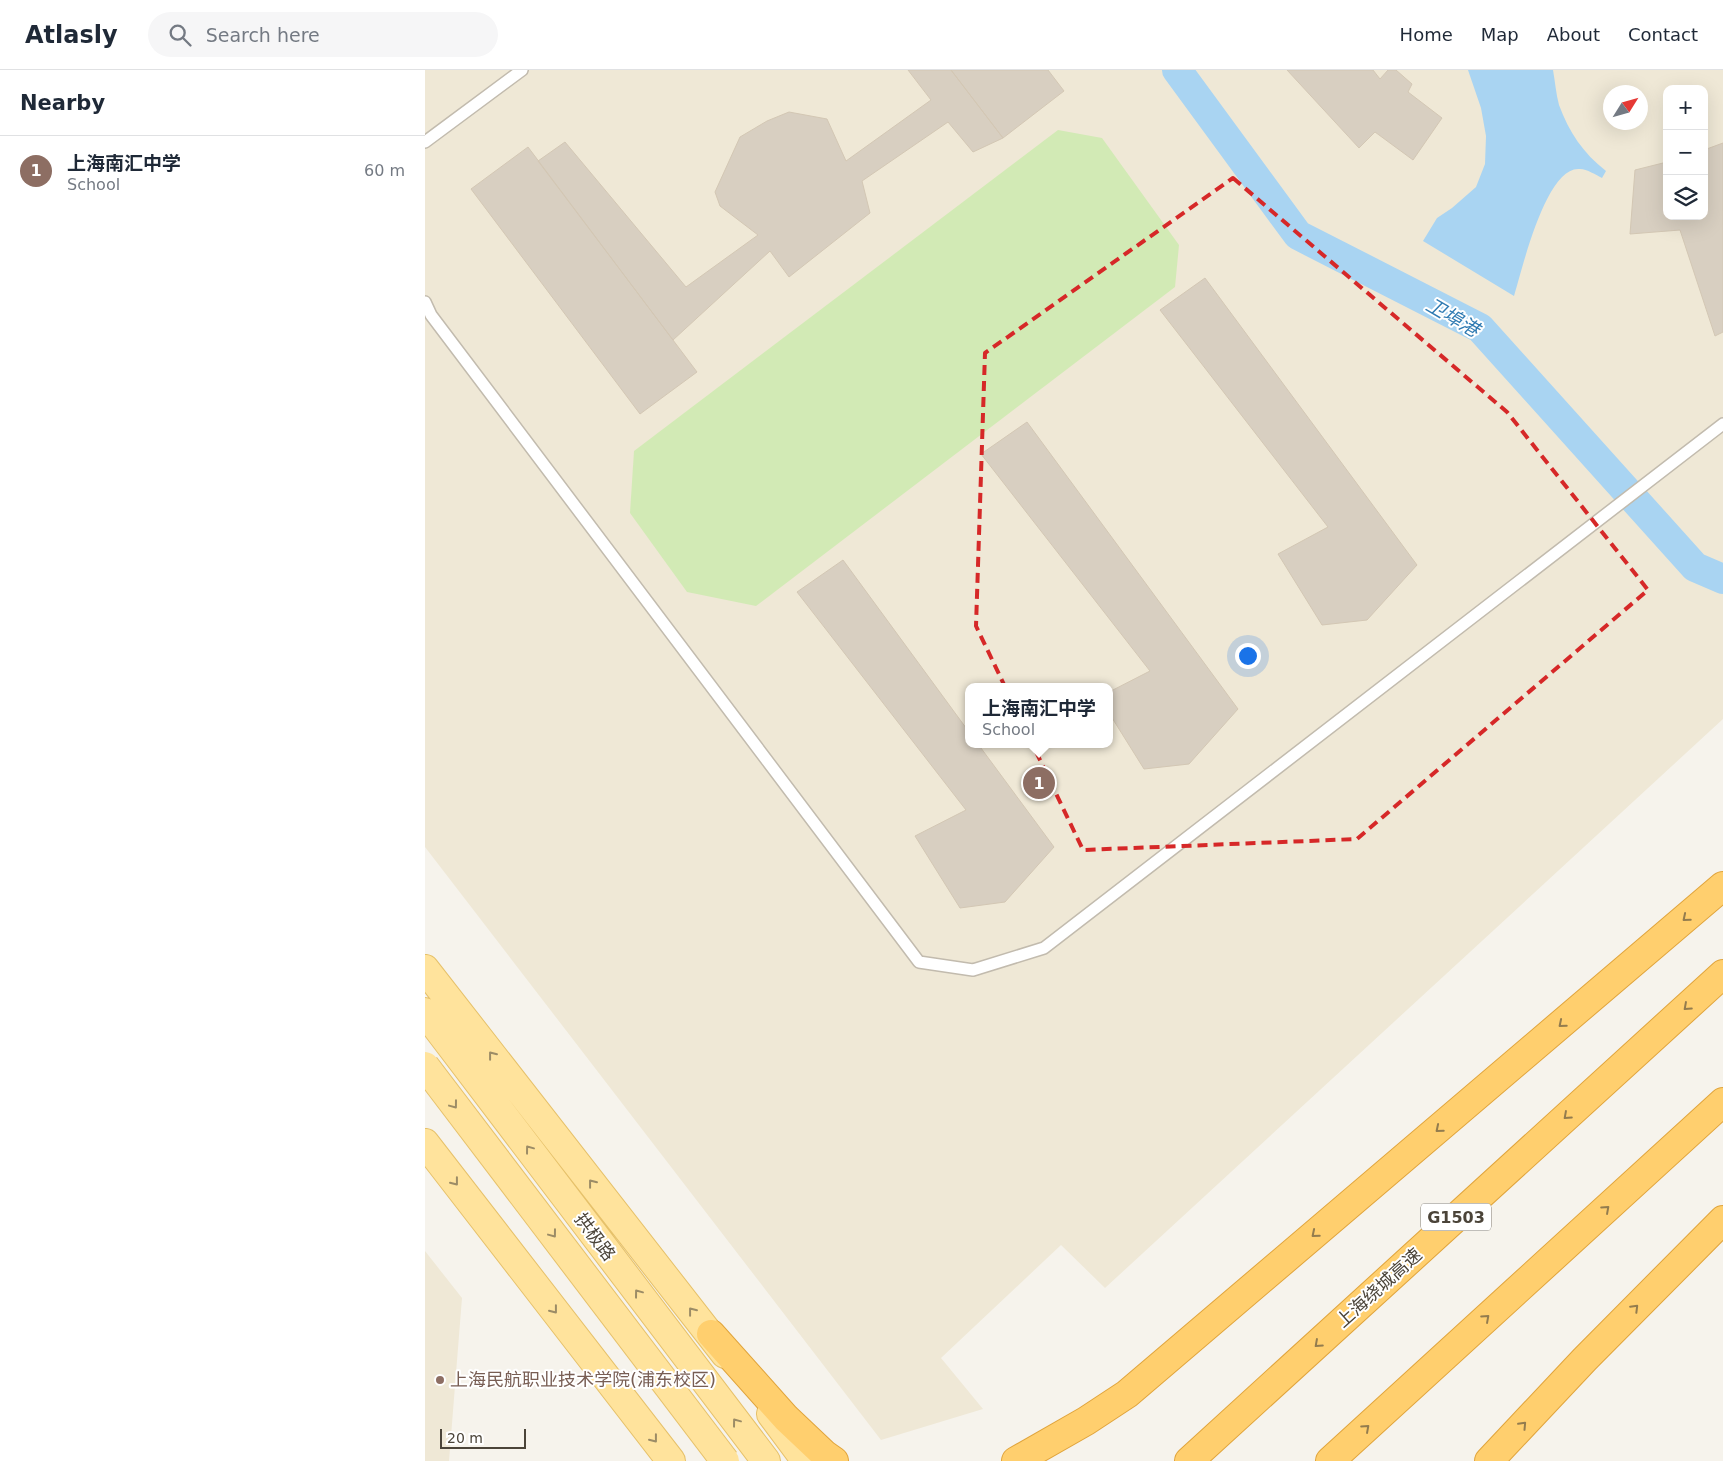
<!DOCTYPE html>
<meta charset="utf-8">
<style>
body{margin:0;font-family:"DejaVu Sans","Noto Sans SC",sans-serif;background:#f6f6f7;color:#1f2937}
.controls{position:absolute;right:15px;top:15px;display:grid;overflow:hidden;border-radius:10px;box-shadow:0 5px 20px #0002}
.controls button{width:45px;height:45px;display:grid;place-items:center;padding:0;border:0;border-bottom:1px solid #e0e1e3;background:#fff;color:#1f2937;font:25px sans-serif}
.compass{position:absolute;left:1178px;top:15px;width:45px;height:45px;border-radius:50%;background:#fff;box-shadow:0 5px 20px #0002;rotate:53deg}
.scale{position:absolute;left:15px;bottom:12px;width:86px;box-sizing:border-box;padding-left:5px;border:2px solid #4b4439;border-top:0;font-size:14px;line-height:18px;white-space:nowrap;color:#4b4439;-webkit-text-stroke:4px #fff;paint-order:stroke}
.you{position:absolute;left:822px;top:585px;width:18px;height:18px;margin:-12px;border:4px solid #fff;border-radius:50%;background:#1a73e8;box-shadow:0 0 0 8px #1a73e833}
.badge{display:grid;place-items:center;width:32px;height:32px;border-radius:50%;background:#7c3aed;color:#fff;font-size:16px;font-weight:700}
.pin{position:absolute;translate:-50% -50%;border:2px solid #fff;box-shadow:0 1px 5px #0006}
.popup{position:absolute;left:540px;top:613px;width:148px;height:65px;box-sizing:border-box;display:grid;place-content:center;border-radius:10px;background:#fff;filter:drop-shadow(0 1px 4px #0005);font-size:16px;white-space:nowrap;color:#747a83}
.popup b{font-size:19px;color:#1f2937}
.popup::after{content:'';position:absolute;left:50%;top:100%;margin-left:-10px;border:10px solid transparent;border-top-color:#fff}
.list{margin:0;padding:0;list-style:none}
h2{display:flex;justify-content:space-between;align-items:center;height:65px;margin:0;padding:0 20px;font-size:21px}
h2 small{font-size:16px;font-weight:400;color:#747a83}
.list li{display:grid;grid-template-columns:32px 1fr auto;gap:15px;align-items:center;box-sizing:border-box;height:70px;padding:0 20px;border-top:1px solid #e0e1e3}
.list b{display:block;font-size:19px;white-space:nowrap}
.list p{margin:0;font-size:16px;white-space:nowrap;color:#747a83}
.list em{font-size:16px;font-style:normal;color:#747a83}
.icon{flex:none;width:28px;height:28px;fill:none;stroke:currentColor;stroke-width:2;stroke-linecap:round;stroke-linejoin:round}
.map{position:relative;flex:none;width:1298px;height:1391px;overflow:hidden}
header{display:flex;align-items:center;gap:30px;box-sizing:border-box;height:70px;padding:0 25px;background:#fff;border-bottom:1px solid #e0e1e3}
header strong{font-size:24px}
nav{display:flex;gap:28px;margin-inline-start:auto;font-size:18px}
.search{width:350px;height:45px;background:#f6f6f7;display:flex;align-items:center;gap:12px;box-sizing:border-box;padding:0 18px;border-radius:28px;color:#747a83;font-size:19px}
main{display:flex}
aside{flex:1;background:#fff}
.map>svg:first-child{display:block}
.education{fill:#efe8d6;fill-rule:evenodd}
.green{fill:#d2eab5}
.water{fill:#a9d4f2}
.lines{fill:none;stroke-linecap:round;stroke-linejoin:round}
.canal{stroke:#a9d4f2;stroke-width:30}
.building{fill:#d8cfc1;stroke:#d3c7b4}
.service-casing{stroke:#c2bbae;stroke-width:14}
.primary-casing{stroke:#e6c16a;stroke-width:30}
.motorway-casing{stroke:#e0a43c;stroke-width:30}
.service{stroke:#fff;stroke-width:11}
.primary{stroke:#ffe39c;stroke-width:28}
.motorway{stroke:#ffcf6e;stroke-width:28}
.primary-bridge-casing{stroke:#e6c16a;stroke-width:30;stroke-linecap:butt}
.primary-bridge{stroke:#ffe39c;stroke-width:28}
.oneway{stroke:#937c4e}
.oneway2{stroke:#9c8c66}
.marked{fill:none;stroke:#d62828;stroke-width:4;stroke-dasharray:10 6;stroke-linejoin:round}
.education-dot{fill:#8d6e63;stroke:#fff;stroke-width:2}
.labels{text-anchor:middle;stroke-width:4;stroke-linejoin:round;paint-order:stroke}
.shield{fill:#fff;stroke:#817c74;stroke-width:1}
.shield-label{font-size:16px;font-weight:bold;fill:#4b4439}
.street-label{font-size:18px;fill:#4b4439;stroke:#fff}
.education-label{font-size:18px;fill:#785e54;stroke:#fff;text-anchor:start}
.water-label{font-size:19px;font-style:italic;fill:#2e7ab2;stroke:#fff}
</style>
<header>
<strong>Atlasly</strong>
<div class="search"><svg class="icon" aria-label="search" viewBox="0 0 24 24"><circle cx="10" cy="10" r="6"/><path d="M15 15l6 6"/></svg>Search here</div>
<nav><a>Home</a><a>Map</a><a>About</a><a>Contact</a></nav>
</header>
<main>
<aside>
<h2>Nearby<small></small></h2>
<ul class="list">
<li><span class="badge" style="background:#8d6e63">1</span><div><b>上海南汇中学</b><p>School</p></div><em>60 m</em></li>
</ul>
</aside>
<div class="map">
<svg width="1298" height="1391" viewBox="0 0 1298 1391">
<rect width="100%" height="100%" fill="#f6f3ec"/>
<path class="education" d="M0 0H1298V649L680 1218 636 1175 516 1288 558 1339 456 1370 0 777ZM1242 19H1279V146H1242ZM1186 22H1216V52H1186ZM544 617H684V674H544Z
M0 1181 37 1228 24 1391H0Z"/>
<path class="green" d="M633 60 677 68 754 175 750 217 331 536 262 522 205 443 209 381Z"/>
<path class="water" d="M1043 0H1128C1130 11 1131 24 1134 35 1144 62 1158 83 1181 101L1177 108C1171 105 1162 99 1155 99 1121 95 1097 200 1089 226L998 171 1012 148 1027 138 1051 117 1060 94 1061 66 1056 38Z"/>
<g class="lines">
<path class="canal" d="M752 0 873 165 1055 258 1270 497 1298 509"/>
</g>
<path class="building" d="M483 0H526L578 68 548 82 523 52 437 111 445 143 364 207 345 181 248 270 113 91 140 72 261 217 333 165 295 136 290 122 315 67 342 51 364 42 402 49 421 91 506 30Z
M526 0H623L639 21 578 68Z
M862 0H948L955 9 963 0H971L987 14 983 22 1017 48 988 90 950 62 934 78Z
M1298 73V262L1290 266 1255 160 1205 164 1210 100 1242 92V146H1279V80Z
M103 77 272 302 215 344 46 119Z
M780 208 992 495 942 550 897 555 853 484 903 457 735 240Z
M602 352 813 639 764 694 719 699 684 643V622L725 601 556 384Z
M418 490 544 662V674H553L629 777 580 832 535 838 490 766 541 740 372 522Z"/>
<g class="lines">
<g class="service-casing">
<path id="service" d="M0 72 97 0
M0 232 6 245 494 892 548 900 619 878 1298 354"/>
</g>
<g class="primary-casing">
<path id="primary" d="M0 899 300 1284
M0 942 341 1391
M0 1073 246 1391
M346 1344 381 1391"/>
</g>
<g class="motorway-casing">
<path id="motorway" d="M286 1264 361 1348 399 1384 409 1391
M591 1391 661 1351 702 1324 1298 816
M764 1391 1298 904
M905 1391 1298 1032
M1064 1391 1160 1289 1298 1150"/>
</g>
<use href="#service" class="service"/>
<use href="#primary" class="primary"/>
<use href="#motorway" class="motorway"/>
<g class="primary-bridge-casing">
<path id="primary-bridge" d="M0 996 300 1391"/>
</g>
<use href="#primary-bridge" class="primary-bridge"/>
</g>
<defs><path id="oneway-chevron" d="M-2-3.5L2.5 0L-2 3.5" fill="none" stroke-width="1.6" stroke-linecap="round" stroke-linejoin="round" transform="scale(1.25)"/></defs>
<g class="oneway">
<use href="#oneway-chevron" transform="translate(1261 848) rotate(140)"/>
<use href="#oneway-chevron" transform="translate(1262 937) rotate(138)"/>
<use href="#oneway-chevron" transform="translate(1137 954) rotate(140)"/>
<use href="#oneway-chevron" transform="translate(1142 1046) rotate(138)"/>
<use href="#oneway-chevron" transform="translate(1014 1059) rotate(140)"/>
<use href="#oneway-chevron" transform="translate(1181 1139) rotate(-42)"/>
<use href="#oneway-chevron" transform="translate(890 1164) rotate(140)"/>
<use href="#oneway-chevron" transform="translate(1210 1238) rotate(-45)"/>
<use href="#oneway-chevron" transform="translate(1061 1248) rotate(-42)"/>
<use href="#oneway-chevron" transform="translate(893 1274) rotate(138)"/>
<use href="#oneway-chevron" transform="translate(1098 1355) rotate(-47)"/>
<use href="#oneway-chevron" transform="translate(941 1358) rotate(-42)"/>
</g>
<g class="oneway2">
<use href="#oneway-chevron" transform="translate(67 985) rotate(-128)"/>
<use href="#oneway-chevron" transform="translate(29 1035) rotate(53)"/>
<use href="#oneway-chevron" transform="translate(104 1079) rotate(-127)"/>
<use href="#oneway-chevron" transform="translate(30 1112) rotate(52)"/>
<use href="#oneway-chevron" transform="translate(167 1113) rotate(-128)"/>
<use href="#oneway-chevron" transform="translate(128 1164) rotate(53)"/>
<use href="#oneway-chevron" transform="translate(213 1223) rotate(-127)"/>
<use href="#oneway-chevron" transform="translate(129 1240) rotate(52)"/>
<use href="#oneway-chevron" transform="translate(267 1241) rotate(-128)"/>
<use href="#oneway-chevron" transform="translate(311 1352) rotate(-127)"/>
<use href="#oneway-chevron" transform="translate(229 1369) rotate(52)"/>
</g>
<path class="marked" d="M808 108 1082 342 1223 520 932 769 658 780 551 556 560 283Z"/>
<circle class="education-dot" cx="15" cy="1310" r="5"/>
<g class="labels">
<rect class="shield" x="996" y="1133.5" width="70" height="27" rx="4"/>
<g class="shield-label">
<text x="1031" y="1153">G1503</text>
</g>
<g class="street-label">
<text transform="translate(170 1167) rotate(53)" y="6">拱极路</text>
<text transform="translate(954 1218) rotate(-42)" y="6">上海绕城高速</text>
</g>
<g class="education-label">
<text x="25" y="1316">上海民航职业技术学院(浦东校区)</text>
</g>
<g class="water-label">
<text transform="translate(1028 247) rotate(30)" y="7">卫埠港</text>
</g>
</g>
</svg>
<div class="controls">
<button>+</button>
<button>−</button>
<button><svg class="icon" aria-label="layers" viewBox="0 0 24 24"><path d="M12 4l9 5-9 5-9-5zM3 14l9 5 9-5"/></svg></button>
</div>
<svg class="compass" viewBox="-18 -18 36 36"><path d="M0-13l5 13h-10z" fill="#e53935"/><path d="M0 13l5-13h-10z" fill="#747a83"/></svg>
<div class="scale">20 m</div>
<div class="you"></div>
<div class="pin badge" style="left:614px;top:713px;background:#8d6e63">1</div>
<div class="popup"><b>上海南汇中学</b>School</div>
</div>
</main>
